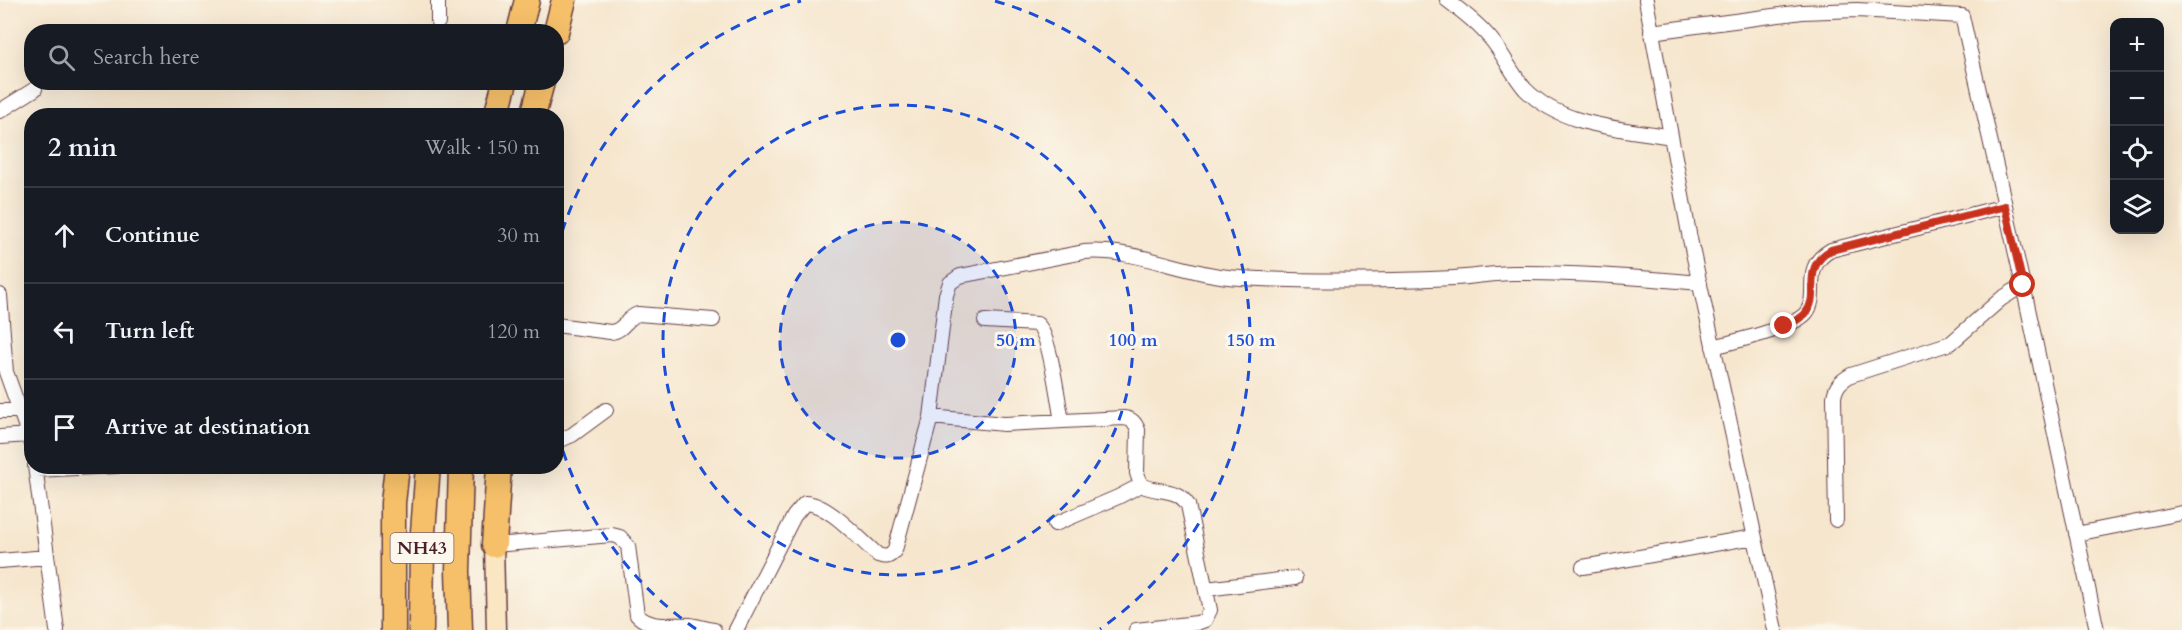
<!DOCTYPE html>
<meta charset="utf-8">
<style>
body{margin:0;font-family:Cardo,serif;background:#242831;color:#f1f3f6}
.controls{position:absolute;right:18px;top:18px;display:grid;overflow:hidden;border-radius:12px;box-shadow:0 6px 24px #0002}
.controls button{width:54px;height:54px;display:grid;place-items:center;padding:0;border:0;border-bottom:2px solid #363941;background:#171b24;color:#f1f3f6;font:30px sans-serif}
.stop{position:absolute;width:18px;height:18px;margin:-14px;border:4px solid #c8321e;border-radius:50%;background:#fff}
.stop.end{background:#c8321e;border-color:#fff;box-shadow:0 2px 6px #0008}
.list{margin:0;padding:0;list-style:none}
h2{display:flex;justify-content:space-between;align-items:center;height:78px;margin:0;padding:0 24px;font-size:26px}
h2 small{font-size:20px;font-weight:400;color:#9ea1a6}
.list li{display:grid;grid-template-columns:39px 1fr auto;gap:18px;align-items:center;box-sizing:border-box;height:96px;padding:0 24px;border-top:2px solid #363941}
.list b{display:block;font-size:22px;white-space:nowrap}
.list em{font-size:20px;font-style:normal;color:#9ea1a6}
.icon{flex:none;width:33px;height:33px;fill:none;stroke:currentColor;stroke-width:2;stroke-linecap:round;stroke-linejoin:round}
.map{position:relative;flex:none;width:2182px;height:630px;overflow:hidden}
.search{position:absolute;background:#171b24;box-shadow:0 6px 24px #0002;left:24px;top:24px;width:540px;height:66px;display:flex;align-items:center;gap:15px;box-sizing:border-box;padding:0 21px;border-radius:24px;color:#9ea1a6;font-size:22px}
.panel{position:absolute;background:#171b24;box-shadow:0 6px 24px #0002;left:24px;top:108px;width:540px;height:366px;border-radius:24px}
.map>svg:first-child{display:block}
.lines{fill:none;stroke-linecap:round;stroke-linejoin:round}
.street-casing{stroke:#643d43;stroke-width:16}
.secondary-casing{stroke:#643d43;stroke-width:21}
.highway-casing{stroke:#643d43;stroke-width:27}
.street{stroke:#fff;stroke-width:14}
.secondary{stroke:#fbe6c4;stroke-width:18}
.highway{stroke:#f6c06b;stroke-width:24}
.route{stroke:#c8321e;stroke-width:8}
.ring{fill:none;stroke:#1d4ed8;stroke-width:3;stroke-dasharray:10 8}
.labels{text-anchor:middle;stroke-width:6;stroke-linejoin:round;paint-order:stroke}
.shield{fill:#fbf7ec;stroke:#7f6065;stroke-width:1.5}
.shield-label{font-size:18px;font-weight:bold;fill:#4a1f2b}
.centre{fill:#1d4ed8;stroke:#fbf7ec;stroke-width:3}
.ring-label{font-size:18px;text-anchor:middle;font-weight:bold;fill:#1d4ed8;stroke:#fbf7ec;stroke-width:6;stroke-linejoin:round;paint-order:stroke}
</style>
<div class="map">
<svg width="2182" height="630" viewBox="0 0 2182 630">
<rect width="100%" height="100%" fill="#fbf7ec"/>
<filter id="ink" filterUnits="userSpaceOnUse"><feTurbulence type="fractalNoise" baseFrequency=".0167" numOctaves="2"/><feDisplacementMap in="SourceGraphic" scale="12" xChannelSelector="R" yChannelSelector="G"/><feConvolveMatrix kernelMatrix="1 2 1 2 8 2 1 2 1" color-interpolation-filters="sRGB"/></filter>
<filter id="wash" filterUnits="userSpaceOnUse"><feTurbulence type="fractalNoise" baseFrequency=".008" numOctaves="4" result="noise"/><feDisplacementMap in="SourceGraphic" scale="24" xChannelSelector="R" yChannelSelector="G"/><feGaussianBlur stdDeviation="1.35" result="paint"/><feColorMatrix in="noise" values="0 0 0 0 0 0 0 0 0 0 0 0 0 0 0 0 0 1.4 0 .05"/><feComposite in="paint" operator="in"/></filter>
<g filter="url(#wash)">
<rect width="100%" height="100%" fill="#f6e6ce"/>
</g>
<g filter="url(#ink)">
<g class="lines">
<g class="street-casing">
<path id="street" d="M438 0V22
M1447 0C1464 13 1481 26 1494 43 1505 58 1513 75 1525 89 1562 127 1621 128 1671 137
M1646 0 1690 239 1775 630
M1651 32 1802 12 1857 10 1962 16 2023 285 2097 630
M0 111 35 89
M0 295 6 372 32 444
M985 321 1037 324C1050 333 1058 402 1062 421
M556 325 610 332C624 331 626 318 638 314L713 320
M1713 347C1735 341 1792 329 1806 313 1821 294 1799 268 1831 250L2005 206
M0 411H20
M931 417 946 295 950 283 960 276 1084 252C1138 248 1187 276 1241 278 1311 282 1384 281 1454 278 1474 277 1494 273 1513 273 1575 272 1638 277 1700 283
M0 437 29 435
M556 442 572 435 606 410
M35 466 57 630
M36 470 117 466
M1836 520 1834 397C1836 385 1841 381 1851 375L1951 343 2001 299 2023 285
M1055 524 1118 497 1141 485
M2076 534 2182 513
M494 545 612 535 620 537 628 546 637 615C652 630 670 623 690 625 698 626 706 629 714 630
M0 561 47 557
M1583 567 1754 537
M1206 589 1295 578
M736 630 794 516 805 503C828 503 860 540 878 555 886 558 890 557 895 550L931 417 1004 424 1124 418C1132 419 1135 422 1138 430L1137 473 1141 485C1158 494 1176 486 1188 505L1210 610 1205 620 1197 623 1136 630"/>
</g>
<g class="secondary-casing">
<path id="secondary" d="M494 545 496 630"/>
</g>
<g class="highway-casing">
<path id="highway" d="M519 32 527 0
M556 32 564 0
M496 116 505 82
M533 116 542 82
M494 545 499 466
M393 630V503L397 466
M421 630 422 545 428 466
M460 630 458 571 461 466"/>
</g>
<use href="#street" class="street"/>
<use href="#secondary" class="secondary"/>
<use href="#highway" class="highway"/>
</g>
</g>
<g class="lines" filter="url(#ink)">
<path class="route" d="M1784 326C1791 323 1799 320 1805 314 1822 295 1799 268 1831 250L2005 206 2023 285"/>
</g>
<circle cx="898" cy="340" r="118" fill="#1d4ed8" fill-opacity=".12"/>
<g class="ring">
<circle cx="898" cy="340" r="118"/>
<circle cx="898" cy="340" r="235"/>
<path d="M696 629A353 353 0 0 1 557 431M557 249A353 353 0 0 1 801 1M995 1A353 353 0 0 1 1100 629"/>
</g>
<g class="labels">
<rect class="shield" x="390.5" y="533" width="63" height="30" rx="4.5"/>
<g class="shield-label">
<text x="422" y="554">NH43</text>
</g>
</g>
<circle cx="898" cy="340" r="9" class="centre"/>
<g class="ring-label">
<text x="1016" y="346">50 m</text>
<text x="1133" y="346">100 m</text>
<text x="1251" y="346">150 m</text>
</g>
</svg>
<div class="controls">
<button>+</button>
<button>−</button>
<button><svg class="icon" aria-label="locate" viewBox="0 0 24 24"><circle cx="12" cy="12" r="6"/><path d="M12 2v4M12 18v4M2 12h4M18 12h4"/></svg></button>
<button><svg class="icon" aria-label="layers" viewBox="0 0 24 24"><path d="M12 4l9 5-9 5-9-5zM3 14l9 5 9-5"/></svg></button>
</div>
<div class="stop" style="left:2023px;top:285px"></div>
<div class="stop end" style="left:1784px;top:326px"></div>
<div class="search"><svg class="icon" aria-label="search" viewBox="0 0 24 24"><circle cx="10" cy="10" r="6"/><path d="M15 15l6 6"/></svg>Search here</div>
<section class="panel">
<h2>2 min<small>Walk · 150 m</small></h2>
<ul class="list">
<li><svg class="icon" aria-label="ahead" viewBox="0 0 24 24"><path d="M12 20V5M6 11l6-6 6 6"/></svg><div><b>Continue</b></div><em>30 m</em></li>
<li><svg class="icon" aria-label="left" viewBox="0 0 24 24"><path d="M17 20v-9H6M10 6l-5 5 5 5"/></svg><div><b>Turn left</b></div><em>120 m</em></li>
<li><svg class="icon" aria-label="arrive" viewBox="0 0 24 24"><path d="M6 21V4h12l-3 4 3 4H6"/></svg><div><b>Arrive at destination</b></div></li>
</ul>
</section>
</div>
